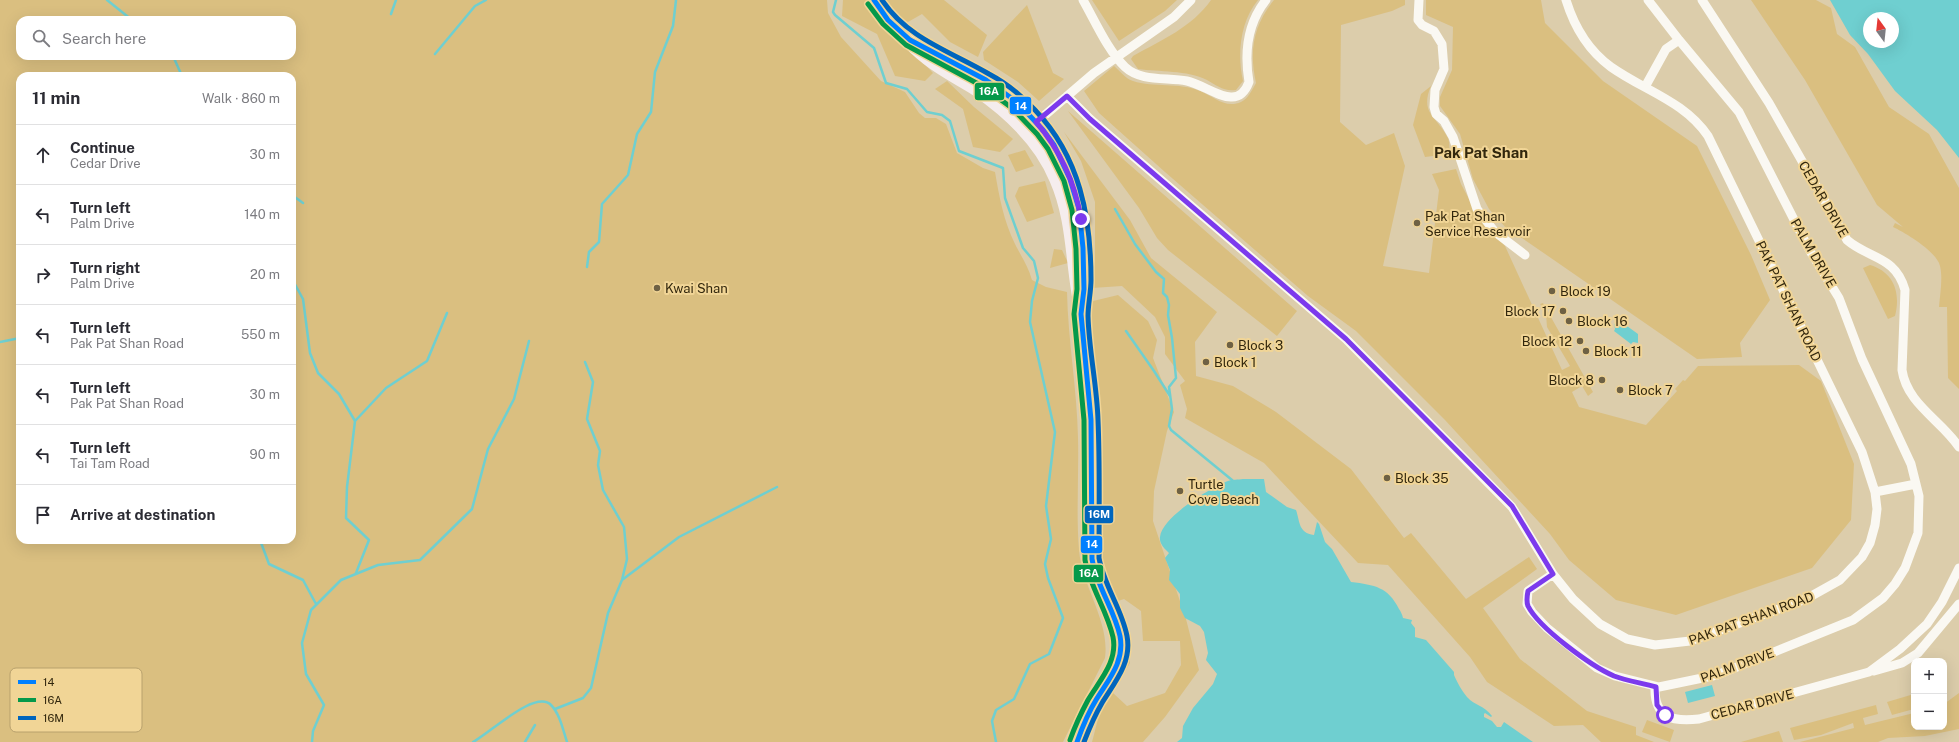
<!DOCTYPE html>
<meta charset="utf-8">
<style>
body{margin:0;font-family:"Public Sans",sans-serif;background:#f2f2f3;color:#2b2b33}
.controls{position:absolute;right:12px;bottom:12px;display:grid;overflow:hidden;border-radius:8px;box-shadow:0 4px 16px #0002}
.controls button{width:36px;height:36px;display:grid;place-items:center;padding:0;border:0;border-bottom:1px solid #e1e1e2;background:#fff;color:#2b2b33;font:20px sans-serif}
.compass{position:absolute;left:1863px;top:12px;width:36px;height:36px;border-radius:50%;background:#fff;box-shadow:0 4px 16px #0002;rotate:345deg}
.stop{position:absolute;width:12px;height:12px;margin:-9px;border:3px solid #7c3aed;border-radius:50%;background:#fff}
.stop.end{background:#7c3aed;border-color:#fff;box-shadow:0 1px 4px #0008}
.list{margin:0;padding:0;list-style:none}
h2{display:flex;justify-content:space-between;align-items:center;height:52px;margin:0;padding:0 16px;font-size:17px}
h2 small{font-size:13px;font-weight:400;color:#7c7c81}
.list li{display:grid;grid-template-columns:26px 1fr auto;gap:12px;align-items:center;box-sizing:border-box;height:60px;padding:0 16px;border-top:1px solid #e1e1e2}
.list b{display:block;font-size:15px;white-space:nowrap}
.list p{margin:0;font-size:13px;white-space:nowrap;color:#7c7c81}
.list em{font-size:13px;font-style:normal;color:#7c7c81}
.icon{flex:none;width:22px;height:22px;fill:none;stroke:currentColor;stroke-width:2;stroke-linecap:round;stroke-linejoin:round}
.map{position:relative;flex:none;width:1959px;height:742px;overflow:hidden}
.search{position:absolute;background:#fff;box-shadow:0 4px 16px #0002;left:16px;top:16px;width:280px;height:44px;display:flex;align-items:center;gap:10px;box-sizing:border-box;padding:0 14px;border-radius:12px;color:#7c7c81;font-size:15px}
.panel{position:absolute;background:#fff;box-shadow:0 4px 16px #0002;left:16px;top:72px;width:280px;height:472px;border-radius:12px}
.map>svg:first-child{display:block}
.green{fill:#dabf80;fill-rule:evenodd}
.water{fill:#6fcfd0;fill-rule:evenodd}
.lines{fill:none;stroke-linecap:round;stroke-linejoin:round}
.stream{stroke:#6fcfd0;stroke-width:2.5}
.minor{stroke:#faf8f2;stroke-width:9}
.major{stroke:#f5eded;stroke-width:11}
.bus-1-casing{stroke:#f1d596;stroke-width:8}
.bus-2-casing{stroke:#f1d596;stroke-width:8}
.bus-3-casing{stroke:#f1d596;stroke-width:8}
.bus-1{stroke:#0080ff;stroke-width:5}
.bus-2{stroke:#05994a;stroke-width:5}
.bus-3{stroke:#0065bd;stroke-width:5}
.route{stroke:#7c3aed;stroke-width:5}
.poi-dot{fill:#6e6144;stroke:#f1d596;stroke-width:1.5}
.labels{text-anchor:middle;stroke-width:4;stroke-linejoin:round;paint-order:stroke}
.street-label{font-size:13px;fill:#32270d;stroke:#f1d596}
.poi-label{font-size:13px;fill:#32270d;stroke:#f1d596;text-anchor:start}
.quarter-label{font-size:15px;font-weight:bold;fill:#32270d;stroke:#f1d596}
.key{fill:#f1d596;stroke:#b8a16d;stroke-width:1}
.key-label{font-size:11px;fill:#32270d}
.line-badge{stroke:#f1d596;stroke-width:1.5}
.badge-label{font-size:11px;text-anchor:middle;font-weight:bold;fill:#fff}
</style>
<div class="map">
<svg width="1959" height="742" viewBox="0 0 1959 742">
<rect width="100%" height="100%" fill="#dccdab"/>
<path class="green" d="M0 0H827L828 13 841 37 881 81 905 92 919 113 925 118H936L946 124 957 153 983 168 995 172C999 196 1004 222 1015 244 1021 256 1028 266 1032 280L1046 287 1067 292C1068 341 1077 389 1078 438 1079 475 1076 513 1079 550 1082 587 1110 621 1105 658L1063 742H0ZM20 20H292V56H20ZM20 76H292V540H20Z
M843 0H867L888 26 933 73 925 81 895 76 877 34 842 16Z
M882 0H944L987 35 978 57 950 42 922 14 908 22 897 19Z
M1092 0H1177L1165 11 1119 41Z
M1211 0H1258C1240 22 1237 54 1243 81L1236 90C1224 92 1216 85 1207 80 1187 70 1159 72 1138 69L1131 59 1133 56C1162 40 1192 27 1211 0Z
M1274 0H1405V5L1392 11 1341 25 1340 122 1366 145 1394 133 1405 166 1383 266 1429 273 1439 190 1432 174 1456 169 1461 184 1478 216 1505 246 1562 370 1570 366 1547 327 1546 314 1540 304 1543 303 1593 392 1588 396 1582 386 1572 392 1579 407 1646 425 1677 391 1675 389 1683 380 1685 381 1698 366 1799 365 1821 381 1854 464 1851 520 1812 568 1676 615 1616 600 1569 560 1550 534 1445 420 1356 331 1308 296 1165 172 1099 113 1084 91 1114 66C1119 70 1126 79 1133 81 1154 88 1179 82 1200 91 1213 96 1225 109 1241 102 1248 99 1252 90 1256 83 1249 51 1253 26 1274 0Z
M1426 0H1541L1545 23 1603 81 1697 146 1751 255 1770 300 1740 343 1742 357 1697 359 1522 238 1514 237 1489 209 1473 179 1460 134 1440 106V97L1452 70 1453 27 1426 15Z
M1751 0H1816L1831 8 1837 34 1855 47 1889 107 1929 134 1959 188V389L1948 378 1947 307H1939C1940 294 1943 278 1940 266 1937 252 1906 233 1893 227L1895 223 1903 227 1877 205 1805 80Z
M1027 5 1053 73 1064 79 1039 101 1018 82 984 60 983 52Z
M947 81 974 107 1013 139 1000 152 973 147 963 109 935 89Z
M1431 86C1419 114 1438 117 1448 138 1450 143 1449 149 1450 154L1425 157 1413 125 1421 94Z
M1068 111 1297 311 1277 336 1168 250 1157 238 1139 208Z
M1064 132 1130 220 1151 258 1217 312 1195 342 1196 376 1233 386 1276 412 1351 469 1404 538 1411 533 1466 599 1529 557 1537 569 1483 608 1520 659 1587 711 1636 727V735L1654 742H1601L1583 725 1554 726 1487 682 1470 657 1388 565 1358 563 1264 463 1185 418 1187 409 1180 385 1185 381 1165 354V337L1155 317 1122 286 1092 288 1095 262V202L1081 161Z
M1025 150 1034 166 1016 172 1008 155Z
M1045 181 1054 213 1027 222 1015 196 1019 187Z
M1054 249 1062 250 1068 263 1050 268Z
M1870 265C1894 272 1901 293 1895 316L1888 319 1863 268Z
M1118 295 1148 321 1157 340 1153 358 1174 412 1167 431 1154 491 1153 521 1186 619 1199 670 1165 717 1143 742H1092L1098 719 1125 659 1123 641 1130 640V663L1113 693 1127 706 1165 693 1181 665 1180 641H1143L1141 611 1124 599 1118 601 1107 581 1099 548V436L1089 302Z
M1959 693V729L1925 736 1888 738 1878 742H1800L1854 728 1853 723 1821 735 1794 740 1790 728 1876 705 1878 714 1863 718 1865 725 1914 713V727H1944V704Z
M1914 694V709L1892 715 1887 702Z
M1647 720 1674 730 1670 742 1642 732Z
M1779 731 1783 742H1741Z"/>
<path class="water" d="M1830 0H1959V158L1937 130 1895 91 1868 54 1850 35ZM1869 18H1893V42H1869Z
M1620 321 1638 334V343L1633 342 1631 344 1614 331 1615 329 1614 324Z
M1243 479H1264L1266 492 1287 507 1296 510C1300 521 1298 533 1314 535L1317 522 1319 524 1325 542 1332 549 1351 582C1375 585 1388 587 1399 609 1401 612 1402 614 1403 618L1412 620 1411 623 1415 628V637L1426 640 1454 672V675C1457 682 1462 691 1467 697 1475 706 1484 705 1492 716L1491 717 1485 713 1484 714V717L1492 721 1497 727H1501L1504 722 1533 742H1177L1182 738 1183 726 1193 708 1213 684 1217 674 1206 660 1208 653 1204 632 1200 626 1185 618 1180 608V594L1169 580 1170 570 1165 558 1169 553C1165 549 1159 544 1160 537 1162 517 1210 488 1228 481 1232 479 1238 480 1243 479Z
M1712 685 1715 696 1688 703 1685 692Z"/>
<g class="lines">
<path class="stream" d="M107 0 132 20
M836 0 833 12 835 15 874 48 886 83 907 89 927 112 942 115 950 121 959 151 1003 168 1005 198 1023 248 1034 261 1038 278 1032 301 1030 322 1055 432 1046 506 1051 539 1045 564 1048 578 1063 618 1049 654 1030 664 1014 699 996 710 992 721 996 742
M391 14 396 0
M435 54 475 6 486 0
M173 56 182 76
M292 195 303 203
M1115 209 1135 244 1156 272 1164 279 1163 293 1167 297 1169 305 1168 315 1172 338 1176 378 1169 387 1172 409 1169 426 1171 430 1232 480
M587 267 589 252 599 242 602 204 628 175 637 134 651 112 655 72 673 26 676 0
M292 279 303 299 310 353 318 373 339 394 355 421 347 487 346 518 369 540 356 573
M1126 331 1154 371 1170 396
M0 342 20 338
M585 362 593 382 587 419 600 451 598 465 603 490 624 527 627 559 622 580
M355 421 386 388 427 361 447 313
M260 540 269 564 303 580 316 604
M555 709 583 698 591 688 608 613 622 580 679 537 777 487
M312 742 313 731 324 705 306 674 302 643 311 610 341 580 378 565 420 560 472 509 488 449 514 399 529 341
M473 742C489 734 535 689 551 705 560 714 563 730 567 742
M525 742 535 725"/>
<path class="minor" d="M1083 0C1095 21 1108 51 1125 67 1141 82 1167 77 1187 81 1201 84 1220 98 1232 97 1241 97 1246 90 1249 82 1244 52 1247 24 1266 0
M1419 0 1418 20 1422 25 1434 31 1442 44 1444 69 1435 90 1434 107 1436 114 1444 121 1453 137 1477 209 1495 232 1525 255
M1702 0 1769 103 1847 240C1869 259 1896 256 1905 290L1902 370C1907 404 1941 420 1959 447
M1645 87 1666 49 1679 40
M1067 96 1090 119 1346 339 1512 507 1553 574 1573 599 1600 624 1627 639 1655 645 1690 641 1806 599 1840 580 1862 557 1870 543 1875 525 1877 509 1875 492 1862 452 1708 136C1684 101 1645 91 1611 67 1589 51 1574 26 1566 0
M1024 133 1094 73 1174 17 1191 0
M1875 492 1916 484
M1553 574 1528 591 1527 604 1532 612 1547 628 1597 668 1615 676 1659 687 1717 675 1853 620 1883 598 1895 584 1905 568 1918 533 1919 496 1911 464 1862 359 1839 298 1810 251 1739 112 1679 40 1648 0
M1874 671 1902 663 1918 653 1959 604
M1655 687C1654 718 1672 722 1699 719L1869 672 1900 649 1927 624 1942 602 1959 568"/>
<path class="major" d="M874 0C889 22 905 43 926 59 941 71 959 80 975 90 1007 112 1040 143 1055 180 1074 223 1070 269 1081 314L1091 420 1093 565 1117 630 1121 648 1116 670 1093 706 1077 742
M911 39C935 55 962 66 986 80 1045 116 1077 169 1082 237 1083 259 1087 283 1083 304"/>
<g class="bus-1-casing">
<path id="bus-1" d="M874 0 888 20 910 40 986 80 1017 102 1043 130 1054 145 1070 179 1079 209 1083 248 1084 289 1081 314 1091 420 1092 559C1097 587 1114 609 1120 636 1125 662 1108 680 1096 700 1088 713 1082 728 1077 742"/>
</g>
<g class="bus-2-casing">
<path id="bus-2" d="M868 4 883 24 906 45 982 86 1012 108 1037 134 1048 149 1064 181 1072 210 1076 249 1077 289 1074 314 1084 420 1085 560C1090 587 1107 610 1113 637 1118 662 1099 681 1088 700 1081 713 1075 726 1070 740"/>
</g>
<g class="bus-3-casing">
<path id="bus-3" d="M882 0C908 39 950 51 989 74 1006 83 1022 96 1035 110 1080 157 1091 217 1091 280 1091 292 1088 304 1088 316 1089 351 1097 386 1098 420 1100 466 1099 512 1099 558 1104 586 1122 609 1127 636 1132 662 1115 682 1102 703 1095 715 1089 729 1084 742"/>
</g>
<use href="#bus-1" class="bus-1"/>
<use href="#bus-2" class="bus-2"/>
<use href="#bus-3" class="bus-3"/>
</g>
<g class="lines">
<path class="route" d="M1081 219C1075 182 1060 150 1036 122L1067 96 1090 119 1346 339 1512 506 1553 574 1528 591C1527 596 1526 601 1528 606 1539 628 1591 666 1614 676 1627 681 1642 683 1656 687L1657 705 1665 715"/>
</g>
<g class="poi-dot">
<circle cx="1417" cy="223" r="4"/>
<circle cx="657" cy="288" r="4"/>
<circle cx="1552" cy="291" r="4"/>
<circle cx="1563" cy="311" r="4"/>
<circle cx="1569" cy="321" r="4"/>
<circle cx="1580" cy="341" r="4"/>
<circle cx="1230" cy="345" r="4"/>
<circle cx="1586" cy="351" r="4"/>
<circle cx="1206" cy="362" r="4"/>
<circle cx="1602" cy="380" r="4"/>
<circle cx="1620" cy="390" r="4"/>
<circle cx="1387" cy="478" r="4"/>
<circle cx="1180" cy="491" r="4"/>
</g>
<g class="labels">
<g class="street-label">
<text transform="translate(1824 199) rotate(60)" y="5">CEDAR DRIVE</text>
<text transform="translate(1814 253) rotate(60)" y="5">PALM DRIVE</text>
<text transform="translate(1789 301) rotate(64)" y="5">PAK PAT SHAN ROAD</text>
<text transform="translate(1751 618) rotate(-20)" y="5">PAK PAT SHAN ROAD</text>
<text transform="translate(1737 665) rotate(-20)" y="5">PALM DRIVE</text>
<text transform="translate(1752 704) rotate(-15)" y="5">CEDAR DRIVE</text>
</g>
<g class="poi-label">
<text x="1425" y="221">Pak Pat Shan<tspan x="1425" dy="15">Service Reservoir</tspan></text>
<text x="665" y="293">Kwai Shan</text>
<text x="1560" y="296">Block 19</text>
<text x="1555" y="316" text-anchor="end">Block 17</text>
<text x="1577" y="326">Block 16</text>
<text x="1572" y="346" text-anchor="end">Block 12</text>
<text x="1238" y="350">Block 3</text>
<text x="1594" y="356">Block 11</text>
<text x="1214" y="367">Block 1</text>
<text x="1594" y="385" text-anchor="end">Block 8</text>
<text x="1628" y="395">Block 7</text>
<text x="1395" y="483">Block 35</text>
<text x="1188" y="489">Turtle<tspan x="1188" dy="15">Cove Beach</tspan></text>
</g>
<g class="quarter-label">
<text x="1481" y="158">Pak Pat Shan</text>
</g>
</g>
<rect x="10" y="668" width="132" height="64" rx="6" class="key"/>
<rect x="18" y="680" width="18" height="4" fill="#0080ff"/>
<rect x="18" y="698" width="18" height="4" fill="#05994a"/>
<rect x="18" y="716" width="18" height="4" fill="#0065bd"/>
<g class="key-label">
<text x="43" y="686">14</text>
<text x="43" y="704">16A</text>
<text x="43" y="722">16M</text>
</g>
<g class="line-badge">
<rect x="974" y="82" width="31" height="19" rx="4" fill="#05994a"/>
<rect x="1009" y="96" width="23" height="19" rx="4" fill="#0080ff"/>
<rect x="1084" y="505" width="30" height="19" rx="4" fill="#0065bd"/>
<rect x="1080" y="535" width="23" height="19" rx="4" fill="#0080ff"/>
<rect x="1073" y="564" width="31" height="19" rx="4" fill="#05994a"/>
</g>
<g class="badge-label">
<text x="989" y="95">16A</text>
<text x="1021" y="110">14</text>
<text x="1099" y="518">16M</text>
<text x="1092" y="548">14</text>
<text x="1089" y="577">16A</text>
</g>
</svg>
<div class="controls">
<button>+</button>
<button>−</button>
</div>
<svg class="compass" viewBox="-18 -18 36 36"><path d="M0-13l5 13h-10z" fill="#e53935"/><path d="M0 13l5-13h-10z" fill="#7c7c81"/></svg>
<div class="stop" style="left:1665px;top:715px"></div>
<div class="stop end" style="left:1081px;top:219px"></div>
<div class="search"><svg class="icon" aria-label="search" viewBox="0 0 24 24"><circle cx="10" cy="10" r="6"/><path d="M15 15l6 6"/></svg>Search here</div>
<section class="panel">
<h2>11 min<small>Walk · 860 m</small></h2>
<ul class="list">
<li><svg class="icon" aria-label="ahead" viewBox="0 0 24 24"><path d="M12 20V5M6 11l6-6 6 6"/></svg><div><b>Continue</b><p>Cedar Drive</p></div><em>30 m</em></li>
<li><svg class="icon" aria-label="left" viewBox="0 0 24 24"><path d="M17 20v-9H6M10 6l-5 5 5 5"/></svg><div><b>Turn left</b><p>Palm Drive</p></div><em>140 m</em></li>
<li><svg class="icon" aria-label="right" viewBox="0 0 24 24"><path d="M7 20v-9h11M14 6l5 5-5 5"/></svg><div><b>Turn right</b><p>Palm Drive</p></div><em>20 m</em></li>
<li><svg class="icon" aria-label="left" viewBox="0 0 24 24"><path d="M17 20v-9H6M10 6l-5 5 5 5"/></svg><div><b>Turn left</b><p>Pak Pat Shan Road</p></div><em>550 m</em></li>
<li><svg class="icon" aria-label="left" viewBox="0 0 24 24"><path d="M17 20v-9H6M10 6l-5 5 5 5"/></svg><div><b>Turn left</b><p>Pak Pat Shan Road</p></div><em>30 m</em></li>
<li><svg class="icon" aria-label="left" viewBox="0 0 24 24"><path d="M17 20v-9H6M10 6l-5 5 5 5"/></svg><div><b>Turn left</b><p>Tai Tam Road</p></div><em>90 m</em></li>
<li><svg class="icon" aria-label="arrive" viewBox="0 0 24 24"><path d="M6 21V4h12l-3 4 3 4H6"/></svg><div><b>Arrive at destination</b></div></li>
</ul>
</section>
</div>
